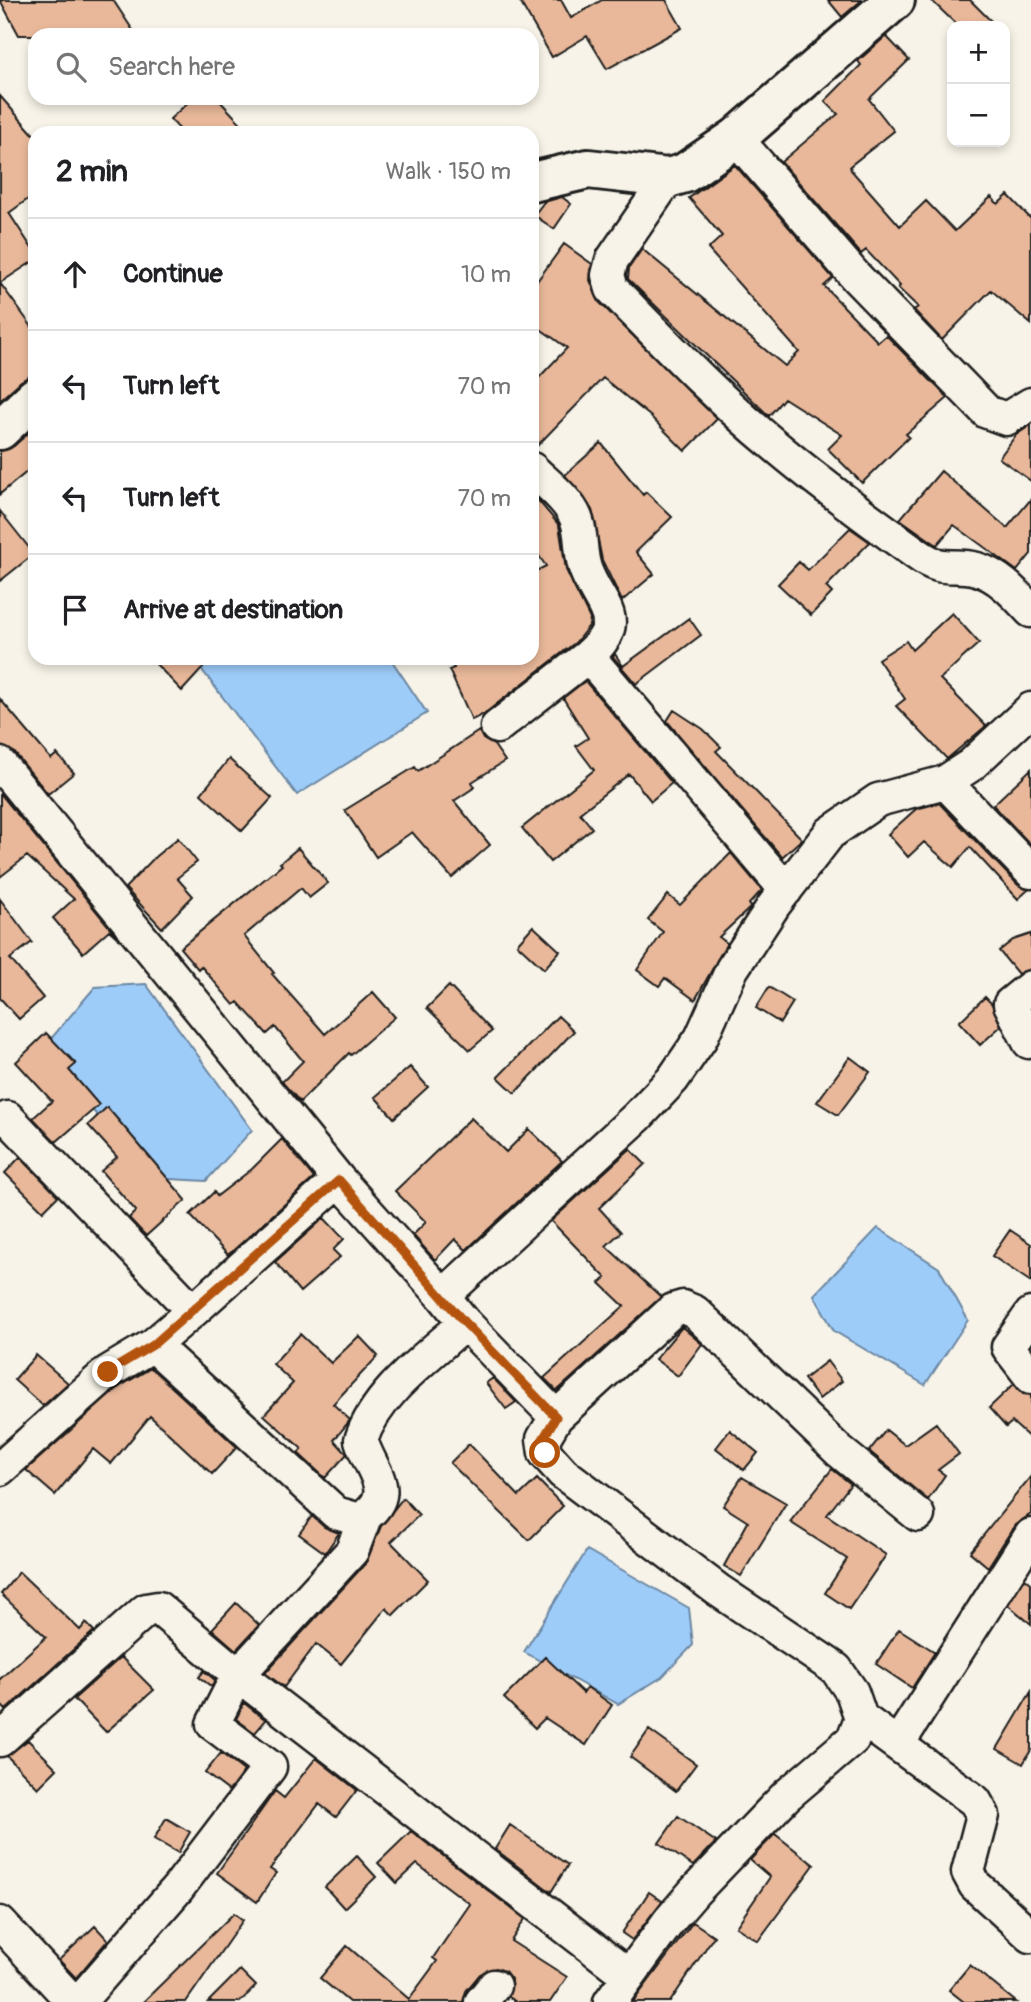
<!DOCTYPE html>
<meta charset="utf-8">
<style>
body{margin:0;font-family:Pangolin,sans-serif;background:#f6f6f6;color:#202124}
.controls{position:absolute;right:21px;top:21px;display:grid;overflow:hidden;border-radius:14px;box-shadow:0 4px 10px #0003}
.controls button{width:63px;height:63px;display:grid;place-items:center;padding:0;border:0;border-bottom:2px solid #e0e0e0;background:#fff;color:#202124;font:35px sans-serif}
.stop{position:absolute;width:21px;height:21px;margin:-16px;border:5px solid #b45309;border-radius:50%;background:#fff}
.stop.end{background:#b45309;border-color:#fff;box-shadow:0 2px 7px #0008}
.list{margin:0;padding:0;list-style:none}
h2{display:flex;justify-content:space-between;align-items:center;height:91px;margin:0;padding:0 28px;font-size:30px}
h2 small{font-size:23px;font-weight:400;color:#757577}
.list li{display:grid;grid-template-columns:46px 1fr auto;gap:21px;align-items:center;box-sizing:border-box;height:112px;padding:0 28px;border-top:2px solid #e0e0e0}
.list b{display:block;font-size:26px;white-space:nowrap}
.list em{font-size:23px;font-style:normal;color:#757577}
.icon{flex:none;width:38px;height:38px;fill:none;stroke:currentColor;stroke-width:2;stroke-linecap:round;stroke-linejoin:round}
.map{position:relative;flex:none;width:1031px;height:2002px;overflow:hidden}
.search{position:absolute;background:#fff;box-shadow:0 4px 10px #0003;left:28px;top:28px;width:511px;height:77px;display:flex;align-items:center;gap:18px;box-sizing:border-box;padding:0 24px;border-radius:21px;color:#757577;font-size:26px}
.panel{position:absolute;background:#fff;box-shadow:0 4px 10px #0003;left:28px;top:126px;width:511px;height:539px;border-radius:21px}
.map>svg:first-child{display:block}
.water{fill:#9eccf9;stroke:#6a86a1;stroke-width:2}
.building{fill:#e9b89a;stroke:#1c1c1c;stroke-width:2}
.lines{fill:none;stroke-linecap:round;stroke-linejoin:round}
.street-casing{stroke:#1c1c1c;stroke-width:37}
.secondary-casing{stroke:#1c1c1c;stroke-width:44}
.street{stroke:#f7f3e8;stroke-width:32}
.secondary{stroke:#f7f3e8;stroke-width:38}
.route{stroke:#b45309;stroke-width:9}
</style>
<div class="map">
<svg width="1031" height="2002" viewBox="0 0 1031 2002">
<rect width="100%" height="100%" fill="#f7f3e8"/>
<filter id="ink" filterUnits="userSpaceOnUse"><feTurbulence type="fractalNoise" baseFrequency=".0143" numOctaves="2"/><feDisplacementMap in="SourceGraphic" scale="14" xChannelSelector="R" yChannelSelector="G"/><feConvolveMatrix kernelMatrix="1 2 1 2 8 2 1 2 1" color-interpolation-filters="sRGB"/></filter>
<g filter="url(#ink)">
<path class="water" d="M193 658H390L427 713 297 795Z
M146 984 252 1130 206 1181 152 1178 59 1072 49 1041 95 987Z
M878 1228 939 1268 968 1320 925 1385 834 1331 814 1295Z
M587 1550 689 1608 693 1645 662 1677 618 1704 524 1652Z"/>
<path class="building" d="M0 0H113L136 35H19Z
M519 0H561L571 18 602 0H666L682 28 607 69 587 36 552 57Z
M828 0H862L842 17Z
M931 0H970L996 26H958Z
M886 36 909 60 869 99 894 131 850 166 851 170 900 226 926 201 955 231 991 197 998 204 1008 195 1031 219V324L991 290 942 340 914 310 918 307 898 288 900 286 866 250 861 254 781 162 838 114 825 101 861 65 858 61Z
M0 96 35 136V194L9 213 35 253V260L0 283 35 331V376L21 381 0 400Z
M193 98H217L250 133H183L170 119Z
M735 165 833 278 824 286 878 342 886 335 948 398 906 434 909 437 862 483 828 449 842 435 784 398 769 416 628 279 629 268 642 249 785 366 799 352 708 249 722 236 689 198Z
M562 197 571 204 554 229 534 215 544 202Z
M564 244 592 264 590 280 599 302 717 419 685 451 650 416 603 378 532 451V385L567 348 532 323V288Z
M1031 425V481L999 458 1016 435Z
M35 427V465L0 494V451L14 446Z
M601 443 643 495 646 492 672 517 636 552 654 574 622 601 602 560 592 510 565 475Z
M941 471 1007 528 1031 499V554L1017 571 954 525 937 545 900 519Z
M536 498 559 525 566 570 590 619 589 626 576 642 484 714 472 720 449 670 454 668 449 658H532V573L546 566 532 546V501Z
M0 511 34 554 0 581Z
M850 528 870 542 826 587 832 593 811 615 778 584 799 562 808 570Z
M952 613 979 643 940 679 986 726 947 759 896 706 905 699 878 659 906 641 912 650Z
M689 618 701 635 636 684 613 657 615 654 623 666Z
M150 658H212L182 691Z
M585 681 672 783 651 801 629 774 580 813 592 828 550 862 522 828 594 770 576 746 588 738 563 698Z
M0 699 51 759 57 754 74 773 48 794 14 752 0 746Z
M674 710 703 729 721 747 716 751 802 839 782 857 667 721Z
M479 731 483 739 494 745 505 761 472 782 475 787 454 801 490 845 452 878 412 832 376 857 345 810 415 767 418 771Z
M229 759 272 798 242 831 201 794Z
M1031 769V845L993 805Z
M0 793 120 940 109 930 83 953 53 918 74 899 27 856 0 877Z
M939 803 1018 885 1028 890 1018 899 970 847 953 867 924 842 908 857 888 834 916 809Z
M178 838 197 862 177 878 193 896 162 928 125 888 156 856Z
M298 848 328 883 309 898 301 888 244 936 274 973 272 974 325 1034 373 992 395 1017 351 1055 349 1053 300 1102 282 1082 303 1061 275 1027 267 1034 238 1002 234 1005 201 966 198 969 180 948 282 865 280 863Z
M731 853 762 890 749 904 751 907 719 937 727 943 695 1000 665 978 659 986 637 970 663 932 648 920 668 895 680 905Z
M0 899 32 942 10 959 43 998 19 1019 0 998Z
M533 926 560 951 544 969 517 944Z
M1031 934V969L1018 974 999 951 1013 940Z
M449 986 492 1031 470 1050 427 1008Z
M769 987 793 1002 780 1023 756 1008Z
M985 997 992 1004 1001 1026 980 1045 959 1022Z
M558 1016 574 1031 515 1093 498 1077Z
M46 1033 76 1064 69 1070 99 1105 56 1142 33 1118 52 1101 16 1062Z
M850 1057 870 1072 838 1115 817 1102Z
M410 1067 428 1087 394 1118 375 1097Z
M107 1107 186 1200 146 1236 129 1218 136 1211 101 1171 117 1157 88 1125Z
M471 1118 506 1152 529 1129 562 1161 466 1250 455 1239 435 1260 413 1235 426 1222 395 1191Z
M282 1139 314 1178 228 1255 190 1215 214 1192 217 1196 252 1169Z
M630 1149 645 1164 599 1208 621 1232 606 1246 661 1297 557 1391 544 1378 624 1306 600 1283 606 1278 551 1221Z
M20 1157 58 1196 43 1211 5 1173Z
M324 1218 344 1239 333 1250 340 1257 300 1292 275 1262Z
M1010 1230 1031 1244V1282L992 1256Z
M682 1327 702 1344 678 1376 655 1359Z
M300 1334 331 1363 359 1336 378 1356 333 1404 350 1420 334 1440 347 1454 325 1478 298 1453 302 1449 264 1415 293 1383 273 1364Z
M36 1355 68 1383 43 1406 14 1380Z
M827 1361 842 1381 819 1399 804 1379Z
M151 1368 237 1447 212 1474 150 1416 111 1464 93 1449 55 1495 26 1470 119 1387Z
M493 1378 516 1402 506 1409 486 1383Z
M1014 1384 1023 1394 1031 1395V1439L1012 1422 1006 1427 989 1408Z
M936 1423 959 1454 938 1470 945 1475 928 1500 869 1451 886 1430 905 1445Z
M730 1430 758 1453 744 1470 716 1448Z
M469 1444 519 1496 537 1479 563 1506 529 1540 450 1463Z
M832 1469 851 1484 827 1515 886 1555 849 1609 825 1593 847 1559 790 1522Z
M1031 1476V1514L1015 1525 988 1567 970 1552Z
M742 1477 786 1503 741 1576 724 1566 748 1522 723 1506Z
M403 1498 419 1515 391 1542 428 1580 393 1615 386 1608 341 1664 316 1644 284 1687 265 1673 366 1563 381 1526Z
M312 1516 324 1527 339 1533 325 1553 299 1534Z
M19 1572 80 1630 86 1623 94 1631 6 1710 0 1704V1679L46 1637 1 1594Z
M1025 1578 1031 1583V1624L1008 1605Z
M236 1603 259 1625 236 1650 212 1629Z
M899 1629 935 1652 912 1688 876 1664Z
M121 1657 154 1690 106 1732 74 1699Z
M545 1657 583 1693 587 1687 612 1705 586 1745 545 1718 535 1728 504 1698Z
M204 1671 215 1680 212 1687 199 1677Z
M1031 1692V1750L1023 1764 997 1749Z
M244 1703 266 1720 255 1733 236 1719Z
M649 1730 696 1764 676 1791 630 1757Z
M28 1740 57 1769 38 1788 7 1756Z
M221 1753 244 1771 229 1791 205 1773Z
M316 1758 357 1790 336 1817 319 1804 270 1869 276 1873 257 1902 217 1873 275 1791 284 1798Z
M678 1816 716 1842 693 1866 659 1843Z
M166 1818 190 1832 178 1853 154 1839Z
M510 1825 568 1865 551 1892 495 1849Z
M411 1831 525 1919 511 1941 567 1977 550 2002H517L509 1997 511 1979 505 1971 496 1968 480 1974 466 1991 463 2002H349L320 1978 347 1946 409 1999 437 1961 433 1958 470 1904 417 1864 397 1883 378 1863Z
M775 1834 814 1865 758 1941 736 1927 770 1877 750 1860Z
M357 1856 376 1877 344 1908 325 1887Z
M649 1892 662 1901 632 1940 622 1933Z
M234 1913 243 1920 186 2002H143Z
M693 1922 714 1936 670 2002H633Z
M95 1926 108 1940 76 1978 59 1960Z
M970 1965 1016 2002H964L949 1990Z
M240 1970 256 1986 240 2002H208Z"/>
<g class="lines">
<g class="street-casing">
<path id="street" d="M736 138 856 277 987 412 1006 419 1031 404
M668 178 612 260 608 275 612 289C664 342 716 397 773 444 819 483 868 519 917 554 944 574 952 562 977 569 1000 576 1015 594 1031 611
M588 656 786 890
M497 727 588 656C628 620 601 609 586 571 579 554 583 535 576 518 568 499 546 483 532 469
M0 764 339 1180
M945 782 1031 872
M1029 1042 1010 1004 1031 987
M8 1118 193 1311
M443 1296 465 1323 556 1417 673 1310 683 1307 695 1312 839 1451 918 1515
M1031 1314 1008 1347 1031 1377
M153 1345 336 1513 360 1520C400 1493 371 1473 361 1440 377 1392 428 1357 465 1323
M556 1417 543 1439 545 1453 563 1473 718 1590 836 1669 852 1692 861 1718 853 1739 786 1796 694 1892 669 1921 610 2002
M0 1469 108 1372 153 1345 193 1311 339 1180 443 1296 637 1117 673 1079 701 1038 732 969 774 905 830 833 878 800 945 782 971 765 1031 709
M861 1718 975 1801 983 1815 968 1872 975 1885 1031 1936
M0 1740 146 1610 158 1608 238 1675 629 1976
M898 1744 1031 1535
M0 1923 73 2002
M79 2002 178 1888 270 1767 213 1724 238 1675 352 1551 365 1517
M481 2002 494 1986"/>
</g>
<g class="secondary-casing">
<path id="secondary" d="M532 182 588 169 668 178 685 173 736 138 895 0
M0 430 35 397"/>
</g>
<use href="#street" class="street"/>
<use href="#secondary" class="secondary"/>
</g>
</g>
<g class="lines" filter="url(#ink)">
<path class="route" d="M108 1372 153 1345 339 1180 465 1323 556 1417 543 1439 545 1453"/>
</g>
</svg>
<div class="controls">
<button>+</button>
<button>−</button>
</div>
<div class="stop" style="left:545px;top:1453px"></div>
<div class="stop end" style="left:108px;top:1372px"></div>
<div class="search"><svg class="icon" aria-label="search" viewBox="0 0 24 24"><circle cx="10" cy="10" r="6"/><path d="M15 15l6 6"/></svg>Search here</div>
<section class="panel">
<h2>2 min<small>Walk · 150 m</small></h2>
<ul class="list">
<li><svg class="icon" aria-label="ahead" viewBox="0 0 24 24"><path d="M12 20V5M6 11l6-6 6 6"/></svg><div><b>Continue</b></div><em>10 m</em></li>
<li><svg class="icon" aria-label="left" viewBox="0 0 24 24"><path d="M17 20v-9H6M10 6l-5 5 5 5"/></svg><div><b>Turn left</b></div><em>70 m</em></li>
<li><svg class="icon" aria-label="left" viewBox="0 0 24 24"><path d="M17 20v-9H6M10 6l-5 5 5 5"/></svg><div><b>Turn left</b></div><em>70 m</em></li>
<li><svg class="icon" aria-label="arrive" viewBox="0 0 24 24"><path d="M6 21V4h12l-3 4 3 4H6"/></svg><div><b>Arrive at destination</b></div></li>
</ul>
</section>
</div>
